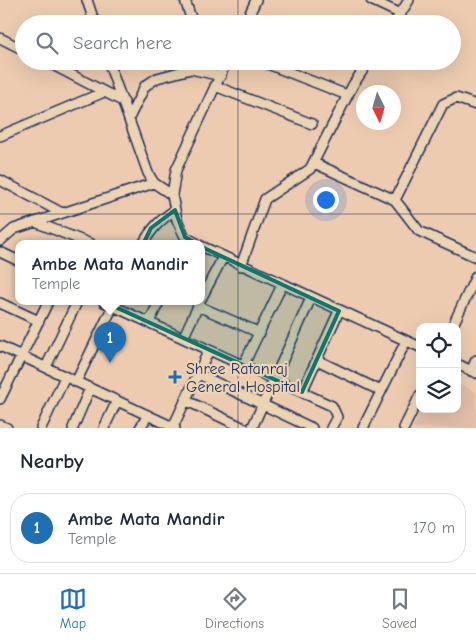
<!DOCTYPE html>
<style>
body{margin:0;font-family:"Comic Neue",sans-serif;background:#f2f2f3;color:#1f2937}
.controls{position:absolute;right:15px;bottom:15px;display:grid;overflow:hidden;border-radius:10px;box-shadow:0 5px 20px #0002}
.controls button{width:45px;height:45px;display:grid;place-items:center;padding:0;border:0;border-bottom:1px solid #e0e1e3;background:#fff;color:#1f2937;font:25px sans-serif}
.compass{position:absolute;left:356px;top:85px;width:45px;height:45px;border-radius:50%;background:#fff;box-shadow:0 5px 20px #0002;rotate:175deg}
.you{position:absolute;left:325px;top:199px;width:18px;height:18px;margin:-12px;border:4px solid #fff;border-radius:50%;background:#1a73e8;box-shadow:0 0 0 8px #1a73e833}
.badge{display:grid;place-items:center;width:32px;height:32px;border-radius:50%;background:#1f6fb2;color:#fff;font-size:16px;font-weight:700}
.pin{position:absolute;translate:-50% -41px;filter:drop-shadow(0 1px 2px #0008)}
.pin::after{content:'';position:absolute;top:26px;width:18px;height:15px;background:inherit;clip-path:polygon(0 0,100% 0,50% 100%)}
.popup{position:absolute;left:15px;top:240px;width:190px;height:65px;box-sizing:border-box;display:grid;place-content:center;border-radius:10px;background:#fff;filter:drop-shadow(0 1px 4px #0005);font-size:16px;white-space:nowrap;color:#747a83}
.popup b{font-size:19px;color:#1f2937}
.popup::after{content:'';position:absolute;left:50%;top:100%;margin-left:-10px;border:10px solid transparent;border-top-color:#fff}
.list{margin:0;padding:0;list-style:none}
h2{display:flex;justify-content:space-between;align-items:center;height:65px;margin:0;padding:0 20px;font-size:21px}
h2 small{font-size:16px;font-weight:400;color:#747a83}
.list li{display:grid;grid-template-columns:32px 1fr auto;gap:15px;align-items:center;box-sizing:border-box;height:70px;margin:0 10px 10px;padding:0 10px;border:1px solid #e0e1e3;border-radius:20px}
.list b{display:block;font-size:19px;white-space:nowrap}
.list p{margin:0;font-size:16px;white-space:nowrap;color:#747a83}
.list em{font-size:16px;font-style:normal;color:#747a83}
.icon{flex:none;width:28px;height:28px;fill:none;stroke:currentColor;stroke-width:2;stroke-linecap:round;stroke-linejoin:round}
.map{position:relative;flex:none;width:476px;height:428px;overflow:hidden}
.search{position:absolute;background:#fff;box-shadow:0 5px 20px #0002;left:15px;right:15px;top:15px;height:55px;display:flex;align-items:center;gap:12px;box-sizing:border-box;padding:0 18px;border-radius:28px;color:#747a83;font-size:19px}
.sheet{height:145px;background:#fff}
nav{display:flex;justify-content:space-around;align-items:center;box-sizing:border-box;height:70px;border-top:1px solid #e0e1e3;background:#fff;font-size:14px;color:#747a83}
nav a{display:grid;justify-items:center;gap:2px}
nav .on{color:#1f6fb2}
.map>svg:first-child{display:block}
.built{fill:#e3bea9}
.lines{fill:none;stroke-linecap:round;stroke-linejoin:round}
.minor-casing{stroke:#1b2f5e;stroke-width:12}
.minor{stroke:#ecd3b4;stroke-width:9}
.marked{fill:#0f766e;fill-opacity:0.2;stroke:#0f766e;stroke-width:4;stroke-linejoin:round}
.grid{fill:none;stroke:#1b2f5e;stroke-width:1;stroke-opacity:0.55}
.poi-dot{fill:#1f6fb2;stroke:#ecd3b4;stroke-width:2}
.labels{text-anchor:middle;stroke-width:4.5;stroke-linejoin:round;paint-order:stroke}
.poi-label{font-size:16px;fill:#1b2f5e;stroke:#ecd3b4;text-anchor:start}
</style>
<div class="map">
<svg width="476" height="428" viewBox="0 0 476 428">
<rect width="100%" height="100%" fill="#edcbb0"/>
<filter id="ink" filterUnits="userSpaceOnUse"><feTurbulence type="fractalNoise" baseFrequency=".02" numOctaves="2"/><feDisplacementMap in="SourceGraphic" scale="10" xChannelSelector="R" yChannelSelector="G"/><feConvolveMatrix kernelMatrix="1 2 1 2 8 2 1 2 1" color-interpolation-filters="sRGB"/></filter>
<g filter="url(#ink)">
<path class="built" d="M457 383 476 392V428H413L421 409H457Z"/>
<g class="lines">
<g class="minor-casing">
<path id="minor" d="M87 0 95 24
M185 0 193 24
M371 0 401 14
M245 24 256 0
M394 24 409 0
M0 38 24 50
M108 61 148 173 154 183 172 195
M207 61 212 73
M260 61 347 95
M49 63 124 102
M215 86 312 124
M129 118 145 86 157 78 191 69 221 76
M0 136 104 92
M314 163 395 200 419 231 476 257
M0 180 62 213
M395 200 443 104 456 98 476 105
M35 222 91 244
M0 241 14 229 154 183
M143 244C152 228 160 220 175 210
M198 244 185 237 177 220 172 195 176 170 227 61
M201 246 420 347
M0 252 19 261
M241 266 265 199 310 169 353 85 369 61
M201 299 223 257
M104 302 332 406 337 417 331 428
M0 303 39 321
M198 306 260 333
M149 322 159 302
M452 327 476 276
M183 338 200 302
M0 346 175 428
M317 360 381 391
M457 364 476 373
M243 366 282 285
M46 367 77 302
M471 371 476 360
M198 374 312 428
M76 382 115 302
M302 392 339 311
M0 399 48 302
M185 400 244 428
M0 425 7 428
M173 427 209 350
M41 428 65 377
M73 428 90 388
M104 428 117 401
M140 428 148 415
M252 428 311 298
M363 428 406 341
M404 428 420 395"/>
</g>
<use href="#minor" class="minor"/>
</g>
</g>
<path class="marked" d="M175 210 185 237 206 249 339 311 302 392 113 306 151 228Z"/>
<path class="grid" d="M238 0V24M238 61V428M0 214H476"/>
<path class="poi-dot" d="M172.5 369.5h5v5h5v5h-5v5h-5v-5h-5v-5h5z"/>
<g class="labels">
<g class="poi-label">
<text x="186" y="374">Shree Ratanraj<tspan x="186" dy="18">General Hospital</tspan></text>
</g>
</g>
</svg>
<div class="controls">
<button><svg class="icon" aria-label="locate" viewBox="0 0 24 24"><circle cx="12" cy="12" r="6"/><path d="M12 2v4M12 18v4M2 12h4M18 12h4"/></svg></button>
<button><svg class="icon" aria-label="layers" viewBox="0 0 24 24"><path d="M12 4l9 5-9 5-9-5zM3 14l9 5 9-5"/></svg></button>
</div>
<svg class="compass" viewBox="-18 -18 36 36"><path d="M0-13l5 13h-10z" fill="#e53935"/><path d="M0 13l5-13h-10z" fill="#747a83"/></svg>
<div class="you"></div>
<div class="pin badge" style="left:110px;top:363px">1</div>
<div class="popup"><b>Ambe Mata Mandir</b>Temple</div>
<div class="search"><svg class="icon" aria-label="search" viewBox="0 0 24 24"><circle cx="10" cy="10" r="6"/><path d="M15 15l6 6"/></svg>Search here</div>
</div>
<section class="sheet">
<h2>Nearby<small></small></h2>
<ul class="list">
<li><span class="badge">1</span><div><b>Ambe Mata Mandir</b><p>Temple</p></div><em>170 m</em></li>
</ul>
</section>
<nav>
<a class="on"><svg class="icon" aria-label="map" viewBox="0 0 24 24"><path d="M3 6l6-2 6 2 6-2v14l-6 2-6-2-6 2zM9 4v14M15 6v14"/></svg>Map</a>
<a><svg class="icon" aria-label="directions" viewBox="0 0 24 24"><path d="M12 3l9 9-9 9-9-9zM9 14v-3h6M13 9l2 2-2 2"/></svg>Directions</a>
<a><svg class="icon" aria-label="saved" viewBox="0 0 24 24"><path d="M7 4h10v16l-5-4-5 4z"/></svg>Saved</a>
</nav>
